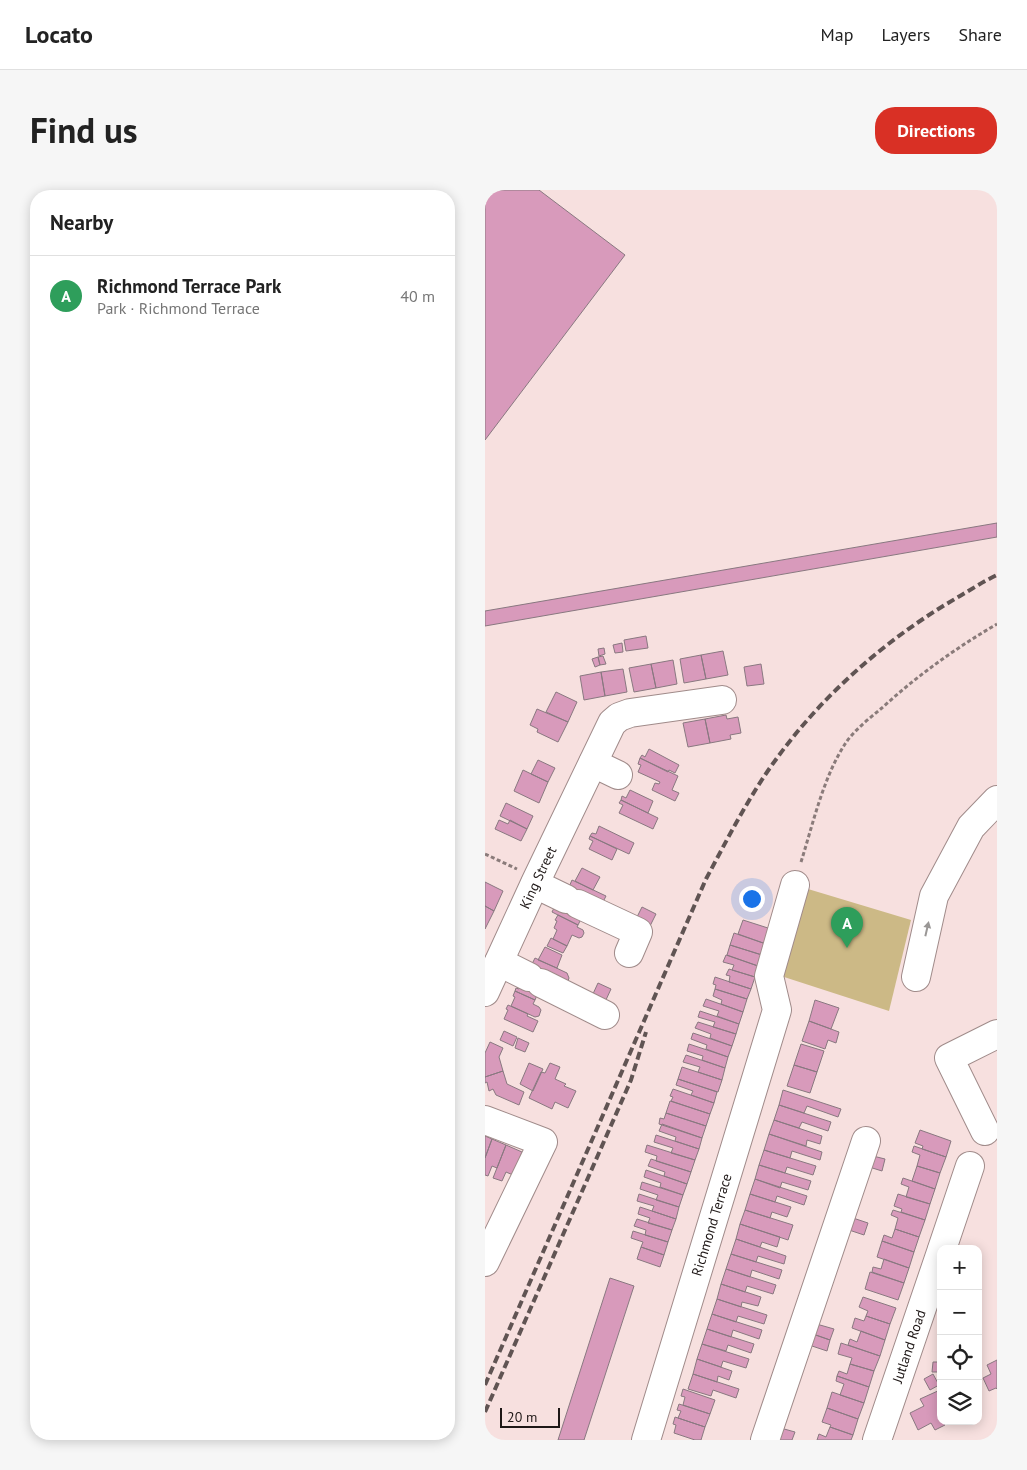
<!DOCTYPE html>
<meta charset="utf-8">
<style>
body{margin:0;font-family:"PT Sans",sans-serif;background:#f6f6f6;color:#222}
.controls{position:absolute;right:15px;bottom:15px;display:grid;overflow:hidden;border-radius:10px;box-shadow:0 2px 12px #0003}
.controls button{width:45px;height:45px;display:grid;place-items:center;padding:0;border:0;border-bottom:1px solid #e0e0e0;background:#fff;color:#222;font:25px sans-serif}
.scale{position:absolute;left:15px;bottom:12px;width:60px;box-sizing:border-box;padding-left:5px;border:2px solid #1e1716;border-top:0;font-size:14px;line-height:18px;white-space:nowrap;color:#1e1716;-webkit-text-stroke:4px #f7e0df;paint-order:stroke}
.you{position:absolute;left:266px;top:708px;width:18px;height:18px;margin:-12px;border:4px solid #fff;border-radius:50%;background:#1a73e8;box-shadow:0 0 0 8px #1a73e833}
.badge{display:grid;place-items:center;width:32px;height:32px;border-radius:50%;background:#d93025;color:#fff;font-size:16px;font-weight:700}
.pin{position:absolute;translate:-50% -41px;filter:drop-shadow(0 1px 2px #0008)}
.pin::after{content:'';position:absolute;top:26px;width:18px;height:15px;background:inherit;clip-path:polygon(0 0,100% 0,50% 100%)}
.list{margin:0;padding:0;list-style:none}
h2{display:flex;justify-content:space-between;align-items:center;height:65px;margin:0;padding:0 20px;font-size:21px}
h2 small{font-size:16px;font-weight:400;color:#767676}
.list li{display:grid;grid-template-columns:32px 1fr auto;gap:15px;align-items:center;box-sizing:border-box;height:80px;padding:0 20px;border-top:1px solid #e0e0e0}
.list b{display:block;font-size:19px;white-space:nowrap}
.list p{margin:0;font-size:16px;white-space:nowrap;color:#767676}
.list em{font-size:16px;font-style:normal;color:#767676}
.icon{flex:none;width:28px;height:28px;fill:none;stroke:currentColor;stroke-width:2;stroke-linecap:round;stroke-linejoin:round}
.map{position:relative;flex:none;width:512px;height:1250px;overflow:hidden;border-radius:20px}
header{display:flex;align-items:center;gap:30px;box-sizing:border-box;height:70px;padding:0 25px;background:#fff;border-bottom:1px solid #e0e0e0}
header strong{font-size:24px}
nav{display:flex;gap:28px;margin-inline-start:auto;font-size:18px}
.intro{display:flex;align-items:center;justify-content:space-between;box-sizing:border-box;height:120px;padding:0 30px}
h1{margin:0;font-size:35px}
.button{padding:12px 22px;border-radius:20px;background:#d93025;color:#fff;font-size:18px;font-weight:700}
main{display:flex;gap:30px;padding:0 30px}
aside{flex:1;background:#fff;border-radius:20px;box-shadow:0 2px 12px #0003}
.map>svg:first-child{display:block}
.green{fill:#ccb986}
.building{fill:#d89abb;stroke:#897880}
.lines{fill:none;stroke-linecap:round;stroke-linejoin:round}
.minor-casing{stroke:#a08b8a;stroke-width:30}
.path{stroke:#8a7b7a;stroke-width:3;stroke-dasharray:4 2.5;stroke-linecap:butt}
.minor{stroke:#fff;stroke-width:28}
.rail{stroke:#605453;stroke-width:4;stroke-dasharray:8 4;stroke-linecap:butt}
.oneway{fill:#9a9796}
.labels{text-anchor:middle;stroke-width:4.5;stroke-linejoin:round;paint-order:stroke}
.street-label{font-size:14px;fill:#1e1716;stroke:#f7e0df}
</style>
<header>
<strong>Locato</strong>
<nav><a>Map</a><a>Layers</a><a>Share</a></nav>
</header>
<div class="intro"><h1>Find us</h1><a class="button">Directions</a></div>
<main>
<aside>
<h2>Nearby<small></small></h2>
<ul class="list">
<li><span class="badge" style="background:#2e9e5b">A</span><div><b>Richmond Terrace Park</b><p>Park · Richmond Terrace</p></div><em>40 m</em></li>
</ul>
</aside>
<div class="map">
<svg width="512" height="1250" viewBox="0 0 512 1250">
<rect width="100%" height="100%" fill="#f7e0df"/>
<path class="green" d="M323 699 426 730 404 821 296 786Z"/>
<path class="building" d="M0 0H54L140 65 0 250Z
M512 333V347L0 436V421Z
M161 446 163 458 141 461 139 450Z
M137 453 138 462 130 463 128 455Z
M119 458 120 464 114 466 113 459Z
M238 461 243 485 221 489 216 465Z
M216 465 221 489 199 493 195 469Z
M118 466 121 474 115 475 113 467Z
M113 467 115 475 110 477 107 469Z
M188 470 192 494 171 498 166 474Z
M166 474 171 498 149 502 144 478Z
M276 474 279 494 262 496 259 477Z
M138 479 142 502 120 506 116 482Z
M116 482 120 506 99 510 95 486Z
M71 502 92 512 83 532 61 522Z
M52 519 83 532 73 552 52 542 53 539 45 535Z
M241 525 242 529 253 527 256 543 245 545 246 549 225 553 220 529Z
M220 529 225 553 203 557 198 533Z
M164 559 194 575 190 583 184 580 183 582 155 568 157 565 160 567Z
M155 568 193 586 187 600 194 603 190 611 167 600 170 593 174 594 175 592 153 582 156 575 153 574Z
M53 570 70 578 63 592 46 584Z
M38 580 63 592 54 613 29 601Z
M145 600 168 611 163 623 136 610 137 606 141 608Z
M136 610 173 628 168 639 134 623 138 615 134 613Z
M21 613 48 626 42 639 15 626Z
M14 630 23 634 25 630 42 639 36 651 10 639Z
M114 636 149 653 144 664 105 646 107 643 111 644Z
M105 646 132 659 127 670 104 659 108 651 104 649Z
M97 678 115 687 108 700 90 691Z
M87 690 121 706 115 718 84 697Z
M0 692 18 701 9 721 0 716Z
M0 716 9 721 0 739Z
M157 717 171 724 164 738 150 731Z
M69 718 99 723 93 735 67 722Z
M73 725 93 735 92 737 98 740 99 743 97 747 94 748 87 745 82 756 68 749 72 740 69 738 72 731 70 730Z
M258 730 286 739 281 754 253 744Z
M249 743 281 754 277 765 245 755Z
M66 748 82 756 78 763 62 756Z
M245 755 277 765 273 776 242 765Z
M60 757 77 765 72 778 53 770Z
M241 765 273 776 270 787 247 780 249 775 238 772Z
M50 768 82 783 84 788 82 794 46 776Z
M244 779 270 787 266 799 244 792 245 786 241 785Z
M230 787 266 799 262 809 230 799 231 795 228 794Z
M38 790 55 798 50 810 30 801 31 798 34 799Z
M113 793 126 799 120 812 107 806Z
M230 799 262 809 258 822 236 814 237 810 228 806Z
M30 801 50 810 48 814 54 817 56 820 54 826 50 827 26 816 30 807 28 806Z
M221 809 258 822 254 834 232 826 234 821 218 816Z
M330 810 354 818 346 839 324 831Z
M23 815 43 824 42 826 53 831 48 842 19 829 23 820 21 819Z
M215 821 254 834 251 844 228 837 230 832 213 827Z
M324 831 354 842 351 853 343 850 340 859 317 851Z
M213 832 251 844 247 856 225 848 226 844 210 838Z
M19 841 32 847 28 856 15 850Z
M208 843 247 856 243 867 221 859 222 855 206 849Z
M33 848 44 853 40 862 30 858Z
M5 852 18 858 14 867 18 881 0 887V863Z
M204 854 243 867 240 878 217 870 218 866 202 861Z
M316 854 339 861 332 882 309 875Z
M201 865 240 878 237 890 213 882 215 877 198 872Z
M44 873 58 879 48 901 35 894Z
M65 873 75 877 70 889 81 894 79 896 91 901 83 918 70 912 67 919 44 908 56 882 60 883Z
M309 875 332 882 325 903 302 896Z
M197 877 237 890 233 902 193 889Z
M18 881 22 894 39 902 34 915 11 905 8 899 4 901 2 892 0 893V887Z
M193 889 232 902 229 913 206 905 208 901 191 895Z
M188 899 229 913 225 924 186 911 188 907 185 906Z
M298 900 356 919 353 927 322 916 319 923 294 915Z
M185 911 225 924 221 936 181 923Z
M294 915 346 932 343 941 317 932 314 938 289 930Z
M181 923 221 936 217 948 174 934 175 928 179 929Z
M289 930 337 946 335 954 322 950 321 956 284 944Z
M177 934 217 948 214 959 190 951 191 947 174 941Z
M435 940 466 951 461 967 437 959 438 956 430 953Z
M284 944 337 962 335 970 307 961 305 968 279 960Z
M171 945 214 959 210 970 186 963 188 958 169 952Z
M0 946 7 949 0 968Z
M7 949 21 955 12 978 7 976 3 986 0 985V968Z
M21 955 37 962 28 985 21 982 17 991 8 988Z
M162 955 210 970 206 982 171 971 172 966 160 962Z
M429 956 461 967 455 983 432 976 435 965 427 962Z
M279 960 331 976 328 985 302 977 300 983 274 975Z
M384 965 400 969 397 981 381 976Z
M166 969 206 982 202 994 179 986 180 982 163 976Z
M274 975 326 991 323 1000 297 992 295 998 270 989Z
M432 976 455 983 450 999 427 991Z
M161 980 202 994 198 1005 175 997 176 993 159 987Z
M418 988 450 999 445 1014 421 1007 424 997 416 994Z
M270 989 322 1006 319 1015 292 1006 290 1012 265 1004Z
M157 992 198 1005 194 1017 171 1010 173 1005 155 999Z
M154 1004 194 1017 191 1029 167 1021 169 1016 152 1011Z
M265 1004 306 1017 302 1027 287 1022 285 1028 260 1020Z
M413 1004 445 1014 440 1030 416 1022 417 1019 409 1016Z
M155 1017 191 1029 187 1040 163 1033 165 1028 153 1024Z
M260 1020 308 1035 303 1050 255 1034Z
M408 1020 440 1030 434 1047 410 1039 413 1028 406 1025Z
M362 1026 383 1033 379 1045 358 1038Z
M152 1029 187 1040 183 1052 160 1045 161 1040 149 1036Z
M255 1034 295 1047 292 1057 277 1052 275 1057 251 1049Z
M410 1039 434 1047 429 1062 397 1051 399 1045 407 1048Z
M148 1041 183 1052 179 1065 156 1057 158 1052 146 1048Z
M251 1049 301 1066 299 1074 273 1066 271 1072 246 1064Z
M397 1051 429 1062 424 1078 392 1067Z
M156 1057 179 1065 175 1077 152 1069Z
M246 1064 297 1080 294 1089 267 1080 265 1087 241 1079Z
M399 1069 424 1078 419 1093 387 1082 388 1077 396 1079Z
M241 1079 291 1095 288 1104 262 1096 260 1102 236 1094Z
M385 1082 419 1093 413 1110 380 1099Z
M125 1088 149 1096 99 1250H73Z
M236 1094 276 1107 273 1116 257 1112 256 1117 232 1109Z
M378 1107 411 1118 405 1134 381 1126 383 1121 374 1117Z
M232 1109 282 1125 279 1134 253 1126 251 1132 227 1124Z
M227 1124 277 1140 274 1149 248 1140 246 1147 222 1139Z
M381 1126 405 1134 400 1150 367 1138 370 1128 379 1131Z
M328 1133 349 1139 345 1150 325 1143Z
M222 1139 269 1154 266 1163 243 1155 241 1161 217 1154Z
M376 1141 400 1150 395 1166 363 1155 365 1149 372 1152Z
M325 1143 345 1150 342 1161 321 1154Z
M356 1153 395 1166 389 1181 365 1174 367 1168 353 1164Z
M217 1154 264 1169 261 1178 238 1171 236 1177 212 1169Z
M212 1169 247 1181 244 1190 233 1186 232 1192 208 1184Z
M512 1170V1199L511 1198 504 1201 498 1188 506 1184 502 1175Z
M448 1172H456V1182H447Z
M365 1174 389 1181 384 1197 352 1186 354 1181 362 1184Z
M208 1184 254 1199 251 1208 228 1200 226 1206 203 1199Z
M448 1184 454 1195 445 1200 439 1189Z
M352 1186 384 1197 379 1213 355 1205 359 1194 351 1191Z
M198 1199 230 1210 225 1224 198 1215 200 1207 196 1206Z
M455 1200 456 1231H462L459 1233 460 1235 450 1240 446 1233 433 1240 425 1223 439 1216 435 1209Z
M347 1202 379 1213 373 1229 342 1218Z
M194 1214 225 1224 220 1237 193 1228 196 1221 192 1220Z
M342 1218 373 1229 368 1245 345 1237 346 1235 337 1232Z
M190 1227 220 1237 216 1250H210L189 1243 191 1235 188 1234Z
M292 1237 310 1242 307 1250H288Z
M345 1237 368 1245 366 1250H332L334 1244 341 1247Z"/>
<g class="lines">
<g class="minor-casing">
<g id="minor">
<path d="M108 573 133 585"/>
<path d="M50 694 81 709"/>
<path d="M93 714 153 742 144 763"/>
<path d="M14 772 44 787"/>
<path d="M431 787 449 706 486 637 512 610"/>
<path d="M56 793 120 825"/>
<path id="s1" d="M0 802 51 691 127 533 134 527 145 523 237 510"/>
<path d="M0 930 58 952 0 1072"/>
<path d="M500 941 464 868 512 844"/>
<path d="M457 1059 485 976"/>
<path id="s2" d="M161 1250 292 820 284 786 310 695"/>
<path d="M280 1250 381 951"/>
<path id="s3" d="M392 1250 456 1062"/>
</g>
</g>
<path class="path" d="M0 664 32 679
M316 672C328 634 338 588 360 554 369 540 385 528 398 517 433 485 471 458 512 434"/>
<use href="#minor" class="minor"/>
<path class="rail" d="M0 1195 221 689C243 648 264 606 292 568 340 502 405 446 475 406 487 399 499 391 512 385
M0 1222 146 890 161 842"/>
</g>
<defs><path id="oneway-solid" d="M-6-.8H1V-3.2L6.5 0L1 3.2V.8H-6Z" transform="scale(1.25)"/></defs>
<use class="oneway" href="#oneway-solid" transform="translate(442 739) rotate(-77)"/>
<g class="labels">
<g class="street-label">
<text dy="5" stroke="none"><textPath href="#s1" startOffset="126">King Street</textPath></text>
<text dy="5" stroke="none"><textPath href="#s2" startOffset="225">Richmond Terrace</textPath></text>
<text dy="5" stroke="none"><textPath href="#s3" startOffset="99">Jutland Road</textPath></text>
</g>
</g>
</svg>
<div class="controls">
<button>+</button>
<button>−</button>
<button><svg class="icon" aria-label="locate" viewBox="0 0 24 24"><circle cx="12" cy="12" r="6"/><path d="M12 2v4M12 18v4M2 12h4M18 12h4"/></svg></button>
<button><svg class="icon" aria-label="layers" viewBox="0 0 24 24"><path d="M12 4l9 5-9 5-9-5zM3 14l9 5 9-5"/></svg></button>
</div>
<div class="scale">20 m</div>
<div class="you"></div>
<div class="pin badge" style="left:362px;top:758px;background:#2e9e5b">A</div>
</div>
</main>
